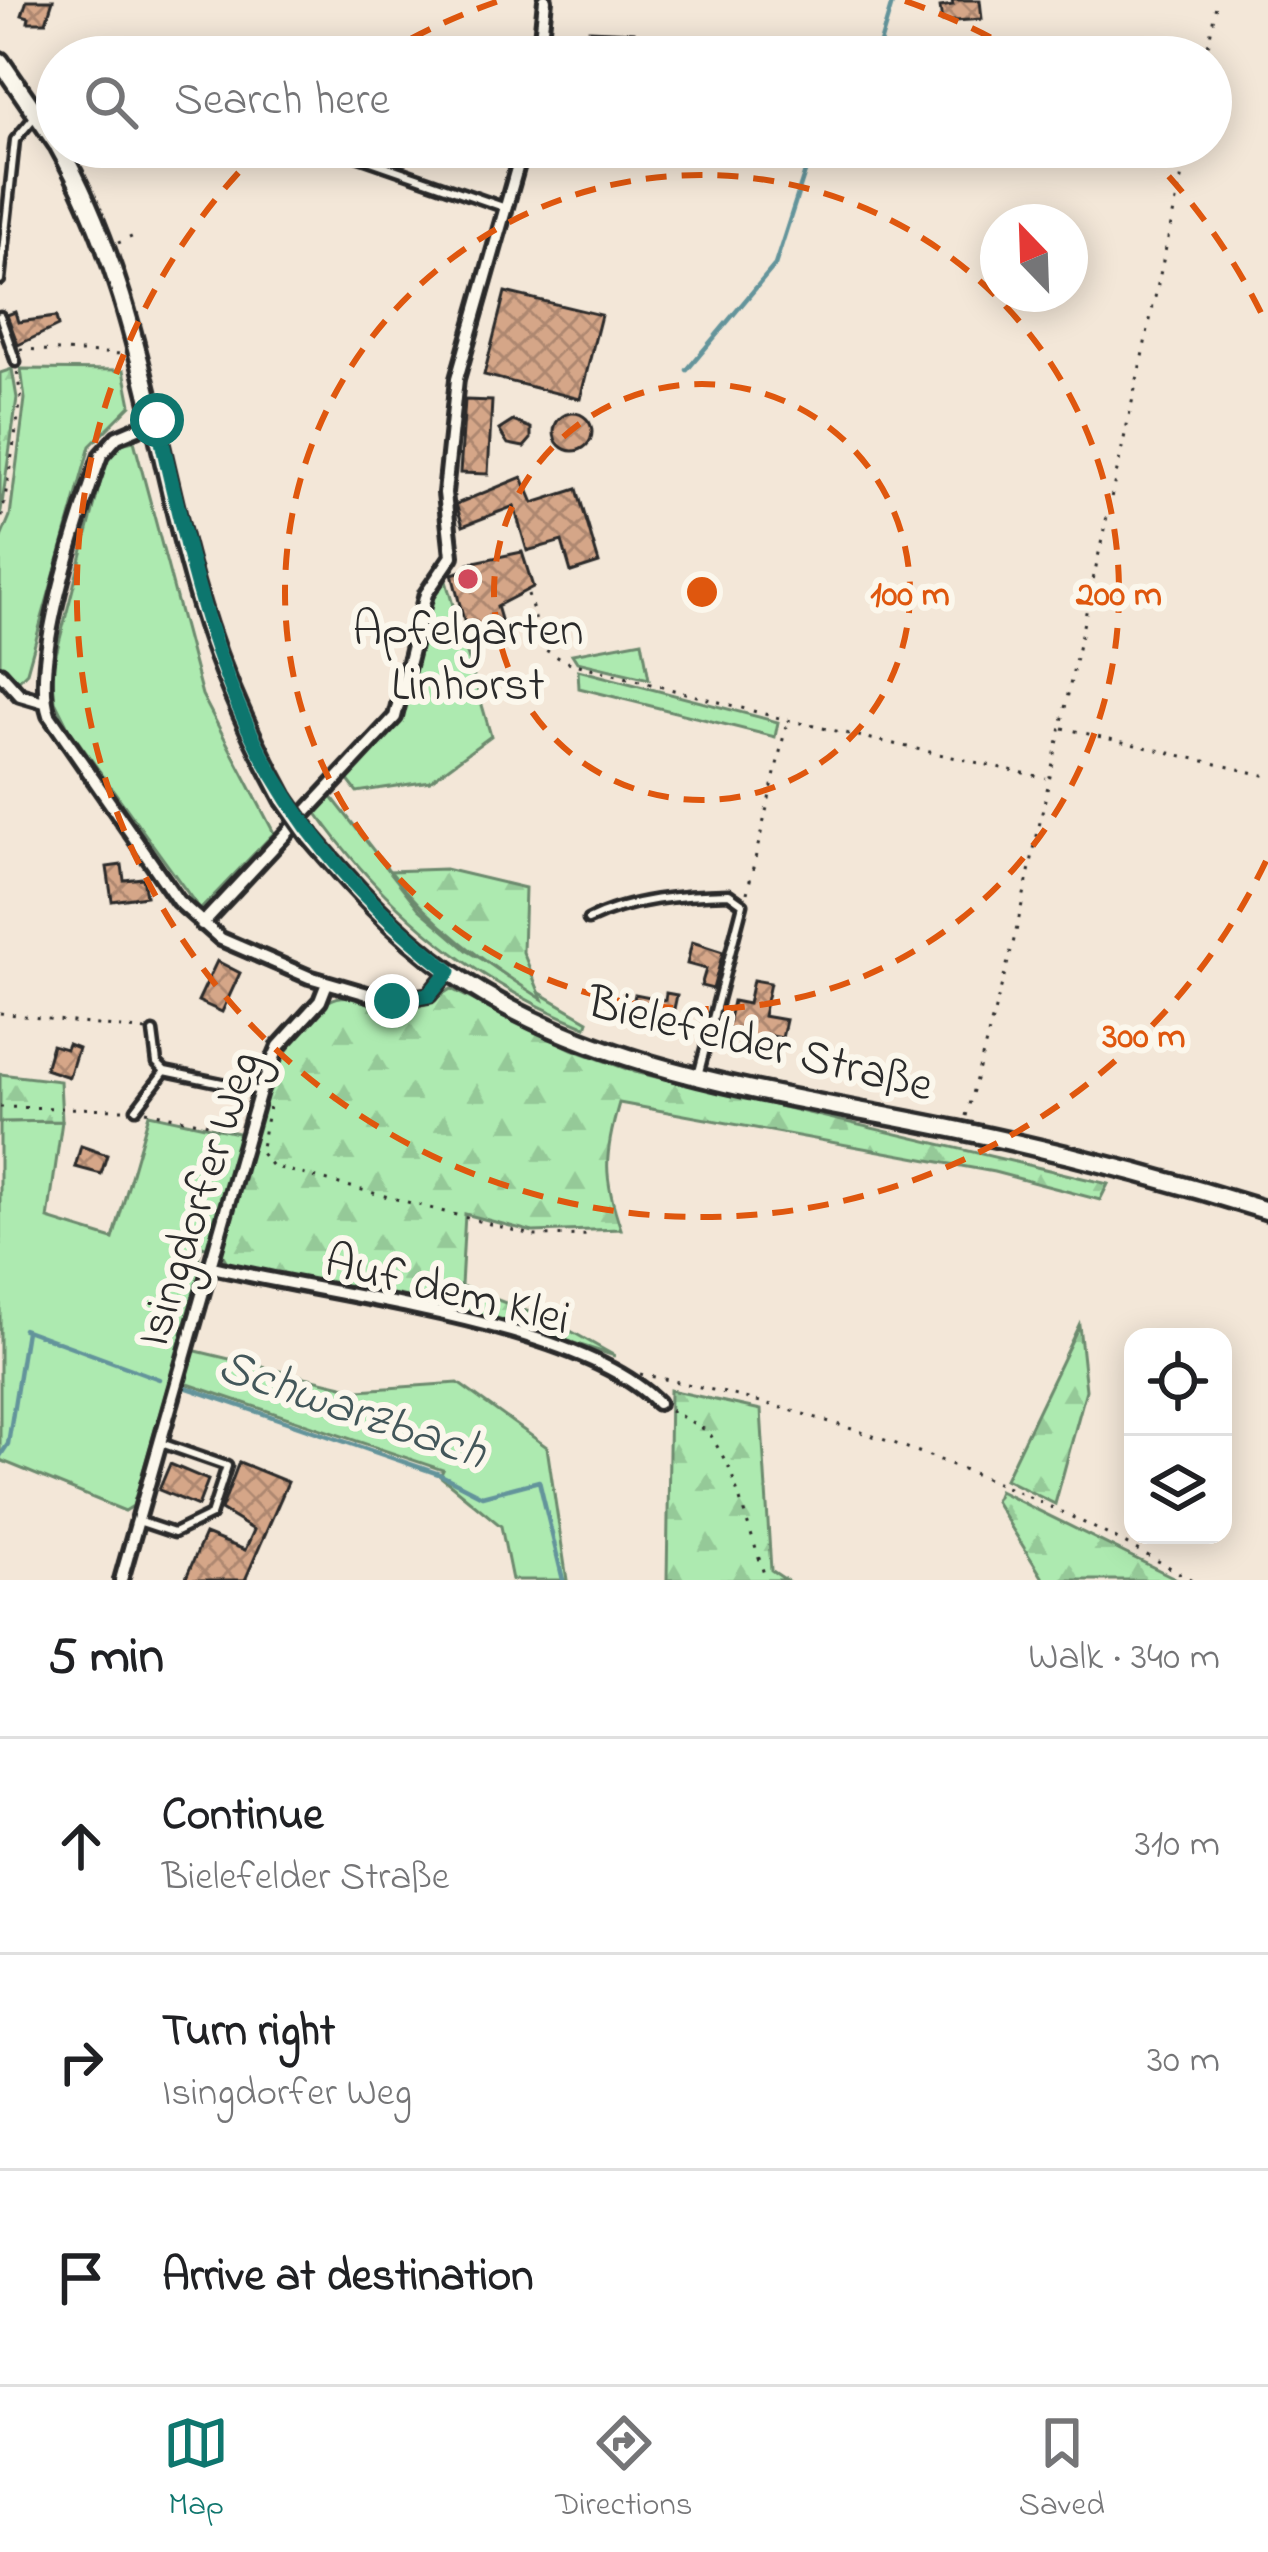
<!DOCTYPE html>
<meta charset="utf-8">
<style>
body{margin:0;font-family:"Indie Flower",sans-serif;background:#f2f2f2;color:#202124}
.controls{position:absolute;right:36px;bottom:36px;display:grid;overflow:hidden;border-radius:24px;box-shadow:0 6px 30px #0003}
.controls button{width:108px;height:108px;display:grid;place-items:center;padding:0;border:0;border-bottom:3px solid #e0e0e0;background:#fff;color:#202124;font:60px sans-serif}
.compass{position:absolute;left:980px;top:204px;width:108px;height:108px;border-radius:50%;background:#fff;box-shadow:0 6px 30px #0003;rotate:337deg}
.stop{position:absolute;width:36px;height:36px;margin:-27px;border:9px solid #0f766e;border-radius:50%;background:#fff}
.stop.end{background:#0f766e;border-color:#fff;box-shadow:0 3px 12px #0008}
.list{margin:0;padding:0;list-style:none}
h2{display:flex;justify-content:space-between;align-items:center;height:156px;margin:0;padding:0 48px;font-size:51px}
h2 small{font-size:39px;font-weight:400;color:#757577}
.list li{display:grid;grid-template-columns:78px 1fr auto;gap:36px;align-items:center;box-sizing:border-box;height:216px;padding:0 48px;border-top:3px solid #e0e0e0}
.list b{display:block;font-size:45px;white-space:nowrap}
.list p{margin:0;font-size:39px;white-space:nowrap;color:#757577}
.list em{font-size:39px;font-style:normal;color:#757577}
.icon{flex:none;width:66px;height:66px;fill:none;stroke:currentColor;stroke-width:2;stroke-linecap:round;stroke-linejoin:round}
.map{position:relative;flex:none;width:1268px;height:1580px;overflow:hidden}
.search{position:absolute;background:#fff;box-shadow:0 6px 30px #0003;left:36px;right:36px;top:36px;height:132px;display:flex;align-items:center;gap:30px;box-sizing:border-box;padding:0 42px;border-radius:66px;color:#757577;font-size:45px}
.sheet{height:804px;background:#fff}
nav{display:flex;justify-content:space-around;align-items:center;box-sizing:border-box;height:168px;border-top:3px solid #e0e0e0;background:#fff;font-size:33px;color:#757577}
nav a{display:grid;justify-items:center;gap:6px}
nav .on{color:#0f766e}
.map>svg:first-child{display:block}
.green{fill:#adeab0;stroke:#6c8a6e;stroke-width:3}
.forest{fill:url(#forest-firs);stroke:#6c8a6e;stroke-width:3}
.lines{fill:none;stroke-linecap:round;stroke-linejoin:round}
.stream{stroke:#64949b;stroke-width:4.5}
.building{fill:url(#building-cross-hatch);stroke:#2b2b2b;stroke-width:3}
.service-casing{stroke:#2b2b2b;stroke-width:15}
.minor-casing{stroke:#2b2b2b;stroke-width:20}
.secondary-casing{stroke:#2b2b2b;stroke-width:24}
.path{stroke:#2b2b2b;stroke-width:3;stroke-dasharray:3 9;stroke-linecap:butt}
.service{stroke:#fbf7ec;stroke-width:6}
.minor{stroke:#fbf7ec;stroke-width:10}
.secondary{stroke:#fbf7ec;stroke-width:15}
.secondary-bridge-casing{stroke:#2b2b2b;stroke-width:24;stroke-linecap:butt}
.secondary-bridge{stroke:#fbf7ec;stroke-width:15}
.route{stroke:#0f766e;stroke-width:15}
.ring{fill:none;stroke:#df570e;stroke-width:6;stroke-dasharray:21 15}
.poi-dot{fill:#d1495b;stroke:#fbf7ec;stroke-width:4.5}
.labels{text-anchor:middle;stroke-width:12;stroke-linejoin:round;paint-order:stroke}
.poi-label{font-size:48px;fill:#2b2b2b;stroke:#fbf7ec}
.street-label{font-size:48px;fill:#2b2b2b;stroke:#fbf7ec}
.water-label{font-size:51px;font-style:italic;fill:#43575a;stroke:#fbf7ec}
.centre{fill:#df570e;stroke:#fbf7ec;stroke-width:6}
.ring-label{font-size:36px;text-anchor:middle;font-weight:bold;fill:#df570e;stroke:#fbf7ec;stroke-width:12;stroke-linejoin:round;paint-order:stroke}
</style>
<div class="map">
<svg width="1268" height="1580" viewBox="0 0 1268 1580">
<defs>
<pattern id="forest-firs" width="22" height="20" patternUnits="userSpaceOnUse" patternTransform="scale(3)"><rect width="22" height="20" fill="#adeab0"/><path d="M5 1l3.5 6h-7zM16 11l3.5 6h-7z" fill="#95c998"/></pattern>
<pattern id="building-cross-hatch" width="8" height="8" patternUnits="userSpaceOnUse" patternTransform="scale(3)"><rect width="8" height="8" fill="#d5a688"/><path d="M0 0l8 8M0 8l8-8" fill="none" stroke="#ad876f"/></pattern>
</defs>
<rect width="100%" height="100%" fill="#f3e7d8"/>
<filter id="ink" filterUnits="userSpaceOnUse"><feTurbulence type="fractalNoise" baseFrequency=".00833" numOctaves="2"/><feDisplacementMap in="SourceGraphic" scale="24" xChannelSelector="R" yChannelSelector="G"/><feConvolveMatrix kernelMatrix="1 2 1 2 8 2 1 2 1" color-interpolation-filters="sRGB"/></filter>
<g filter="url(#ink)">
<path class="green" d="M21 369 124 370 131 405 90 446 27 672 15 684 0 668V540L10 516 25 399Z
M134 441 202 695 274 833 200 910 69 729 55 701 52 670 105 464 120 444Z
M446 581 491 736 430 781 357 792 347 779 398 721 432 597 436 585Z
M642 641 649 679 577 662 572 654Z
M578 670 778 722 775 737 579 688Z
M331 796 419 909 468 951 588 1021 586 1027C476 983 385 909 316 812Z
M149 1114 242 1134 210 1248 202 1246 198 1259 204 1261 133 1506 125 1511 0 1460V1122L62 1121 48 1219 113 1239Z
M192 1350 359 1390 458 1383 547 1447 567 1580H512L501 1526 440 1476 443 1470 182 1382Z"/>
<path class="forest" d="M12 369 17 398 0 518V373Z
M445 869 525 888 523 952 542 999C484 962 432 926 390 871Z
M451 989 572 1049 635 1072 1108 1184 1100 1200 994 1172 619 1103C604 1155 603 1177 621 1229L533 1232 465 1214 461 1286 553 1321 615 1356 459 1307 228 1264 221 1252C240 1187 269 1036 329 1001 352 987 385 1010 410 1008 428 1006 436 997 451 989Z
M0 1074 60 1081 62 1121 0 1122Z
M1079 1325 1086 1390 1055 1504 1005 1479Z
M670 1390 761 1410 771 1570 786 1580H667Z
M999 1491 1179 1580H1044L995 1501Z"/>
<g class="lines">
<path class="stream" d="M876 57 893 0
M687 370 775 265 813 147
M23 1329 159 1379
M185 1387 439 1474 482 1496 539 1481 563 1580
M0 1456 8 1444 26 1331"/>
</g>
<path class="building" d="M27 0H53L46 22H28L29 17 22 15Z
M952 0H980L982 19 942 22 940 7 953 5Z
M589 30 634 32 633 57H588Z
M505 292 601 315 580 399 484 375Z
M15 312 18 322 56 317 58 326 18 345 7 315Z
M465 400 492 401 488 474 460 473Z
M554 432a19 19 0 1 1 38 0a19 19 0 1 1-38 0Z
M513 421 531 428V439L524 447 508 444 499 430Z
M522 477 533 503 577 489 599 563 571 572 562 541 527 551 514 506 463 526 456 504Z
M522 552 533 587 497 606 505 633 470 644 452 574 471 568 469 563Z
M122 865 124 880 143 878 146 896 112 901 107 867Z
M692 942 723 952 713 989 701 986 706 969 687 964Z
M217 961 240 973 222 1012 198 1001Z
M753 980 770 983 763 1016 786 1020 782 1038 772 1036 769 1049 727 1028 733 1001 748 1004Z
M666 993 677 995 671 1023 631 1014 635 994 665 1000Z
M68 1044 78 1048 69 1077 45 1069 52 1045 66 1049Z
M81 1146 107 1155 101 1174 75 1167Z
M239 1462 288 1482 245 1580H185L205 1534 245 1550 254 1530 221 1510Z
M170 1464 208 1480 198 1506 159 1490Z"/>
<g class="lines">
<g class="service-casing">
<path id="service" d="M345 152 506 208
M0 280 15 140 36 115
M0 316 16 362
M588 920C630 899 682 895 729 894L743 904 699 1072
M153 1032 157 1063 165 1071
M136 1109 165 1071 260 1091
M138 1521 174 1533 211 1515 227 1466 161 1443"/>
</g>
<g class="minor-casing">
<path id="minor" d="M539 57 545 0
M157 420 117 437 101 455C81 512 30 660 49 715L178 901 221 939 309 977 392 1001 429 995 449 971
M0 673 20 695 44 702
M202 924 395 717 426 594 452 556 445 493 457 379 523 147
M209 1266C323 1295 580 1321 658 1403
M121 1580 260 1091 279 1046 320 1001 327 983"/>
</g>
<g class="secondary-casing">
<path id="secondary" d="M0 61 57 144
M59 147C143 296 155 465 207 625 227 686 253 742 284 799
M310 836C352 885 394 932 447 970 595 1075 786 1094 958 1130 1063 1152 1166 1179 1268 1211"/>
</g>
<path class="path" d="M1206 57 1217 0
M118 243 134 236
M20 349 123 354
M0 529 21 399 17 370
M528 594 544 649 564 661 787 720 1046 778
M1063 728 1268 776
M747 893 787 722
M0 1013 146 1031
M0 1107 125 1109
M269 1107 260 1152 272 1166 535 1236 593 1235
M146 1111 237 1130
M966 1116 1015 936 1188 147
M640 1374C839 1414 1015 1479 1192 1580
M670 1410 709 1432 730 1469 766 1580"/>
<use href="#service" class="service"/>
<use href="#minor" class="minor"/>
<use href="#secondary" class="secondary"/>
<g class="secondary-bridge-casing">
<path id="secondary-bridge" d="M284 799 310 836"/>
</g>
<use href="#secondary-bridge" class="secondary-bridge"/>
</g>
</g>
<g class="lines" filter="url(#ink)">
<path class="route" d="M157 420C213 664 244 807 449 971L429 995 392 1001"/>
</g>
<g class="ring">
<circle cx="702" cy="592" r="208"/>
<circle cx="702" cy="592" r="417"/>
<path d="M1266 861A625 625 0 1 1 260 150M380 56A625 625 0 0 1 499 1M905 1A625 625 0 0 1 1024 56M1144 150A625 625 0 0 1 1266 323"/>
</g>
<circle class="poi-dot" cx="468" cy="579" r="12"/>
<g class="labels">
<g class="poi-label">
<text x="468" y="644">Apfelgarten<tspan x="468" dy="55">Linhorst</tspan></text>
</g>
<g class="street-label">
<text transform="translate(761 1041) rotate(14)" y="17">Bielefelder Straße</text>
<text transform="translate(196 1198) rotate(-72)" y="17">Isingdorfer Weg</text>
<text transform="translate(448 1287) rotate(14)" y="17">Auf dem Klei</text>
</g>
<g class="water-label">
<text transform="translate(353 1406) rotate(19)" y="18">Schwarzbach</text>
</g>
</g>
<circle cx="702" cy="592" r="18" class="centre"/>
<g class="ring-label">
<text x="910" y="605">100 m</text>
<text x="1119" y="605">200 m</text>
<text x="1144" y="1047">300 m</text>
</g>
</svg>
<div class="controls">
<button><svg class="icon" aria-label="locate" viewBox="0 0 24 24"><circle cx="12" cy="12" r="6"/><path d="M12 2v4M12 18v4M2 12h4M18 12h4"/></svg></button>
<button><svg class="icon" aria-label="layers" viewBox="0 0 24 24"><path d="M12 4l9 5-9 5-9-5zM3 14l9 5 9-5"/></svg></button>
</div>
<svg class="compass" viewBox="-18 -18 36 36"><path d="M0-13l5 13h-10z" fill="#e53935"/><path d="M0 13l5-13h-10z" fill="#757577"/></svg>
<div class="stop" style="left:157px;top:420px"></div>
<div class="stop end" style="left:392px;top:1001px"></div>
<div class="search"><svg class="icon" aria-label="search" viewBox="0 0 24 24"><circle cx="10" cy="10" r="6"/><path d="M15 15l6 6"/></svg>Search here</div>
</div>
<section class="sheet">
<h2>5 min<small>Walk · 340 m</small></h2>
<ul class="list">
<li><svg class="icon" aria-label="ahead" viewBox="0 0 24 24"><path d="M12 20V5M6 11l6-6 6 6"/></svg><div><b>Continue</b><p>Bielefelder Straße</p></div><em>310 m</em></li>
<li><svg class="icon" aria-label="right" viewBox="0 0 24 24"><path d="M7 20v-9h11M14 6l5 5-5 5"/></svg><div><b>Turn right</b><p>Isingdorfer Weg</p></div><em>30 m</em></li>
<li><svg class="icon" aria-label="arrive" viewBox="0 0 24 24"><path d="M6 21V4h12l-3 4 3 4H6"/></svg><div><b>Arrive at destination</b></div></li>
</ul>
</section>
<nav>
<a class="on"><svg class="icon" aria-label="map" viewBox="0 0 24 24"><path d="M3 6l6-2 6 2 6-2v14l-6 2-6-2-6 2zM9 4v14M15 6v14"/></svg>Map</a>
<a><svg class="icon" aria-label="directions" viewBox="0 0 24 24"><path d="M12 3l9 9-9 9-9-9zM9 14v-3h6M13 9l2 2-2 2"/></svg>Directions</a>
<a><svg class="icon" aria-label="saved" viewBox="0 0 24 24"><path d="M7 4h10v16l-5-4-5 4z"/></svg>Saved</a>
</nav>
